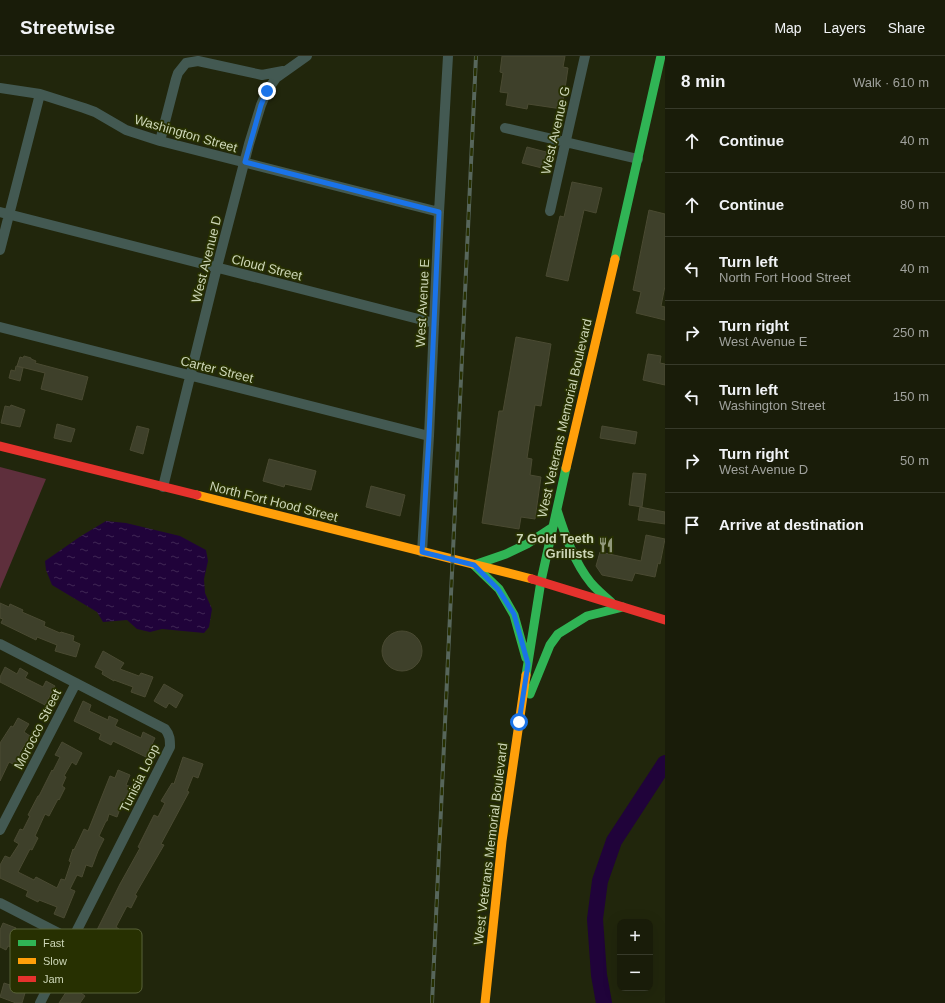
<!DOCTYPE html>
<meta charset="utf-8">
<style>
body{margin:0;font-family:Arial,sans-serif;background:#222512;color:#f1f3f6}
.controls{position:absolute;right:12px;bottom:12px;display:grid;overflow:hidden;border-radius:8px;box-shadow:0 4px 16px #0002}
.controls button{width:36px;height:36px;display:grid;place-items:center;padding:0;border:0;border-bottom:1px solid #373a2a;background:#191c09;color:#f1f3f6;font:20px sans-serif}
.stop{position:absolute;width:12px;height:12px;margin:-9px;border:3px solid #1a73e8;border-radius:50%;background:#fff}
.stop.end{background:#1a73e8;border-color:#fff;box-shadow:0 1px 4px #0008}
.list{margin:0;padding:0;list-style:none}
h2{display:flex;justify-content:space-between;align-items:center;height:52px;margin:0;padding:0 16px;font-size:17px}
h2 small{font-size:13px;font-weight:400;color:#9fa19c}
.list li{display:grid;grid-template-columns:26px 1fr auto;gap:12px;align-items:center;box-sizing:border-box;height:64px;padding:0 16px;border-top:1px solid #373a2a}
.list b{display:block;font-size:15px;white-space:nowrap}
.list p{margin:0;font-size:13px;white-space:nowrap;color:#9fa19c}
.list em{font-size:13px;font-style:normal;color:#9fa19c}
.icon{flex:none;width:22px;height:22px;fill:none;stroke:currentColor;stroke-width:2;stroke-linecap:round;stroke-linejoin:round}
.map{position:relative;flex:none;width:665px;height:947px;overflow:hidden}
header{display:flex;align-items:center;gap:24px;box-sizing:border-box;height:56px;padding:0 20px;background:#191c09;border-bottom:1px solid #373a2a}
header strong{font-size:19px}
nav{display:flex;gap:22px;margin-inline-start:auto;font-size:14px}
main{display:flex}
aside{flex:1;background:#191c09}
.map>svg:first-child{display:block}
.park{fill:#5e2f3c}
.water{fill:url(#water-ripples)}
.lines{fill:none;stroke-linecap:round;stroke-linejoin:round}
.river{stroke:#20033a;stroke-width:16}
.building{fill:#3e402a;stroke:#4a4a32}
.street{stroke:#435952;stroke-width:10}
.fast{stroke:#30b455;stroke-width:9}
.slow{stroke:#ff9f0a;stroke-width:9}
.jam{stroke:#e5322d;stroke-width:9}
.rail-casing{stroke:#57665b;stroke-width:4}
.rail{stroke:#273001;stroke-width:2.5;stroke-dasharray:8;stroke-linecap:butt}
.route{stroke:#1a73e8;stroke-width:5}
.labels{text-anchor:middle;stroke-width:3.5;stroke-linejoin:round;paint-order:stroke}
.street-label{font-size:13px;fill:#cdd6b7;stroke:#273001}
.poi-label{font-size:13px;font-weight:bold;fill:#cdd6b7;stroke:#273001;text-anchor:end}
.key{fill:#273001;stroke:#596238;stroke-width:1}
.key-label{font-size:11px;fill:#cdd6b7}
</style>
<header>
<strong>Streetwise</strong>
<nav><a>Map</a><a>Layers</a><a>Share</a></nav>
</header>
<main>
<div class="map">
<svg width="665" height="947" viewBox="0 0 665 947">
<defs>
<pattern id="water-ripples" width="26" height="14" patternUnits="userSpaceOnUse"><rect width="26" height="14" fill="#20033a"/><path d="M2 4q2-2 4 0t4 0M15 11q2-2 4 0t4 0" fill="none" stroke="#3f2754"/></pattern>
</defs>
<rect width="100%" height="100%" fill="#21260c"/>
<path class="park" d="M0 411 46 423 0 533Z"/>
<path class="water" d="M106 465 126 467 180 480 206 494 208 505 204 523 205 537 212 553 209 571 204 577 162 573 150 576 137 573 127 564 103 566 97 556 52 529 46 514 45 505 81 480Z"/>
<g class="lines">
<path class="river" d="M604 947 599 919 595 863 600 825 614 785 665 707"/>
</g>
<path class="building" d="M502 0H565L563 11 568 12 562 53 528 48 527 53 506 49 508 37 500 36 503 17 500 16Z
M527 91 550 97 546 113 522 107Z
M572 126 602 132 596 157 584 154 568 225 546 220 560 160 564 161Z
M649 154 665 158V230L661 250 665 251V264L636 257 641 236 633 234Z
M516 281 551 288 541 350 535 349 527 402 532 403 530 419 541 421 535 463 521 461 519 473 482 467 499 355H503Z
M648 298 661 300 660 307 665 308V329L643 324Z
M24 300 31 302V303L36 305 35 307 88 321 82 344 41 333 45 317 17 310 20 301 23 302Z
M16 310 23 312 20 325 9 322 11 314 15 315Z
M11 349 25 354 20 371 1 367 5 350 10 351Z
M57 368 75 373 71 386 54 382Z
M137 370 149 373 143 398 130 394Z
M602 370 637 376 635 388 600 382Z
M269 403 316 415 311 434 285 428 284 431 263 425Z
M633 417 646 418 642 451 629 449Z
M371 430 405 439 400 460 366 451Z
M640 451 665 456V468L638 464Z
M646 479 665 483 660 508 658 507 655 521 635 517 632 525 602 519 596 510 600 496 641 505Z
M0 547 9 551 10 548 23 554 22 556 45 566 44 570 60 577 61 576 74 580 73 585 80 588 76 601 55 595 57 589 37 581 36 584 1 567 3 563 0 562Z
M382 595a20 20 0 1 1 40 0a20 20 0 1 1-40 0Z
M103 595 124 607 120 613 139 620 141 617 153 621 145 641 131 636 133 631 114 624V625L102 618 103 615 95 611Z
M5 611 17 618 20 612 28 617 25 622 43 631 46 625 55 630 45 649 0 626V621Z
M164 628 183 639 176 652 169 647 166 652 154 645Z
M83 645 91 649 89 655 108 664 109 660 118 664 115 670 141 682 143 676 155 682 146 701 113 685 111 689 99 683 101 678 74 665Z
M18 662 29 668 24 676 30 680 19 698 22 700 17 710 9 706 0 725V687L11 670 13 671Z
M62 686 82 697 76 709 72 706 64 720 66 721 62 730 65 732 59 744 58 743 49 760 45 758 35 780 38 782 32 794 30 793 18 816 34 824 36 821 57 832 61 823 65 824 71 806 69 805 73 793 74 794 84 773 88 775 110 720 115 722 118 714 130 719 126 729 131 731 126 743 124 742 117 761 109 758 107 765H106L99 780 104 783 98 795 92 811 86 809 82 821 77 819 70 833 75 835 64 862 54 858 57 851 39 844 38 846 26 840 28 835 0 822V809L5 800 10 802 19 788 14 785 20 773 23 774 30 760 28 759 38 740H39L52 714 53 715 60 701 55 699Z
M183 701 203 708 198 722 193 720 187 735 189 736 161 788 164 789 135 839 137 840 131 852 127 850 116 871 119 873 113 885 96 876 120 828 140 792 138 791 154 759 158 761 165 747 161 745 172 727 174 728Z
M3 867 16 872 13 879 29 885 31 882 39 886 41 881 50 885 38 911 31 908 29 914 19 909 24 897 8 890 6 894 0 891V874Z
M81 907 98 916 91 927 88 926 81 937 85 940 80 947H59L72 927 70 925Z
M13 921 24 926 21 935 25 937 22 947H16L0 941 4 927 10 929Z"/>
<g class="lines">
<path class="street" d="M0 32 40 38 84 52 95 56 126 74 160 85 439 156
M505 72 638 103
M160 85 176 23 178 17 186 7 198 5 262 19 283 15
M550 155 585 0
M0 156 434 267
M0 194 40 38
M0 271 429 380
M163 431 217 211 249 88 261 49 267 35 276 22 307 0
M422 496 429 380 439 156 448 0
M0 588 165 673C170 679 170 684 170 691L40 947
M0 774 76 627
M0 847 72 884"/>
<path class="fast" d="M615 203 661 0
M557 454C565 479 574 506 591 527 597 534 604 540 611 546
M526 602 514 559 499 533 474 509 506 498 527 488 553 471
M526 619 541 525 566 412
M530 638 550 589 558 578 587 560 623 551"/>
<path class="slow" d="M566 412 615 203
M197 439 532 523
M485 947 502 785 526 619"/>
<path class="jam" d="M0 390 197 439
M532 523 665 564"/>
<g class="rail-casing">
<path id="rail" d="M432 947 476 0"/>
</g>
<use href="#rail" class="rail"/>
</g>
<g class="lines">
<path class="route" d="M267 35 261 49 245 106 439 156 429 380 422 496 474 509 498 533 514 558 528 608 519 666"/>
</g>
<defs>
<g id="restaurant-bare" transform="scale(1.2)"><path d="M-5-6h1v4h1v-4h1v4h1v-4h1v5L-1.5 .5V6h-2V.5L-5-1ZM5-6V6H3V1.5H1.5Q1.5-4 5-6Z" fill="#91987b" stroke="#273001" stroke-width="2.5" paint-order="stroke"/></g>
</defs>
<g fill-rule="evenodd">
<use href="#restaurant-bare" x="606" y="489"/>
</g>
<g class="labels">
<g class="street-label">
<text transform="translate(555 74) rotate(-77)" y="5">West Avenue G</text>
<text transform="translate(186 77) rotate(16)" y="5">Washington Street</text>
<text transform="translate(206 203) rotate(-76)" y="5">West Avenue D</text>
<text transform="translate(267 211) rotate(14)" y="5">Cloud Street</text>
<text transform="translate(422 247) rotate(-87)" y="5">West Avenue E</text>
<text transform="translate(217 313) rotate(14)" y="5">Carter Street</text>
<text transform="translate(564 362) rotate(-77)" y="5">West Veterans Memorial Boulevard</text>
<text transform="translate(274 445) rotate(14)" y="5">North Fort Hood Street</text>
<text transform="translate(37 673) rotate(-63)" y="5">Morocco Street</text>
<text transform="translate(139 722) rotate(-64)" y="5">Tunisia Loop</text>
<text transform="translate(490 788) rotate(-83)" y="5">West Veterans Memorial Boulevard</text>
</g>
<g class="poi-label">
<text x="594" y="487">7 Gold Teeth<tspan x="594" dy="15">Grillists</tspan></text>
</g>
</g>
<rect x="10" y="873" width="132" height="64" rx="6" class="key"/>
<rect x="18" y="884" width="18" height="6" fill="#30b455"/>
<rect x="18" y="902" width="18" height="6" fill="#ff9f0a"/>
<rect x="18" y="920" width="18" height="6" fill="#e5322d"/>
<g class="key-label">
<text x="43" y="891">Fast</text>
<text x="43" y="909">Slow</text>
<text x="43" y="927">Jam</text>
</g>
</svg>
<div class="controls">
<button>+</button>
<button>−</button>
</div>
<div class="stop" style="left:519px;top:666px"></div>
<div class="stop end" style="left:267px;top:35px"></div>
</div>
<aside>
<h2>8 min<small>Walk · 610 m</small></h2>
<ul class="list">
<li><svg class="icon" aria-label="ahead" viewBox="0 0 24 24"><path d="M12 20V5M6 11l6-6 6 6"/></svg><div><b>Continue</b></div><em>40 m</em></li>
<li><svg class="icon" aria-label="ahead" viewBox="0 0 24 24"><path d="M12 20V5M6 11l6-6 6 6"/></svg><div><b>Continue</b></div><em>80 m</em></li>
<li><svg class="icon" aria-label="left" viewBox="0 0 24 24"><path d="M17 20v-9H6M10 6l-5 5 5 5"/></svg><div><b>Turn left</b><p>North Fort Hood Street</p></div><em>40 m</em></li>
<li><svg class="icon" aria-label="right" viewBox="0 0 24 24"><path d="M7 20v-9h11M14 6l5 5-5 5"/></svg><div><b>Turn right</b><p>West Avenue E</p></div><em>250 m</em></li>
<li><svg class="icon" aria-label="left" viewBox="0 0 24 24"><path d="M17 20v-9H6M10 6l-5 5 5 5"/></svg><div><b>Turn left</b><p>Washington Street</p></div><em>150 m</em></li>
<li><svg class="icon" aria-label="right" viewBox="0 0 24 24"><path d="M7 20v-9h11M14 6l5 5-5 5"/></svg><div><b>Turn right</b><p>West Avenue D</p></div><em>50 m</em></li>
<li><svg class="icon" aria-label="arrive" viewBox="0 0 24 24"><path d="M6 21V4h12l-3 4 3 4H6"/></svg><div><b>Arrive at destination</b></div></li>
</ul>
</aside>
</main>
